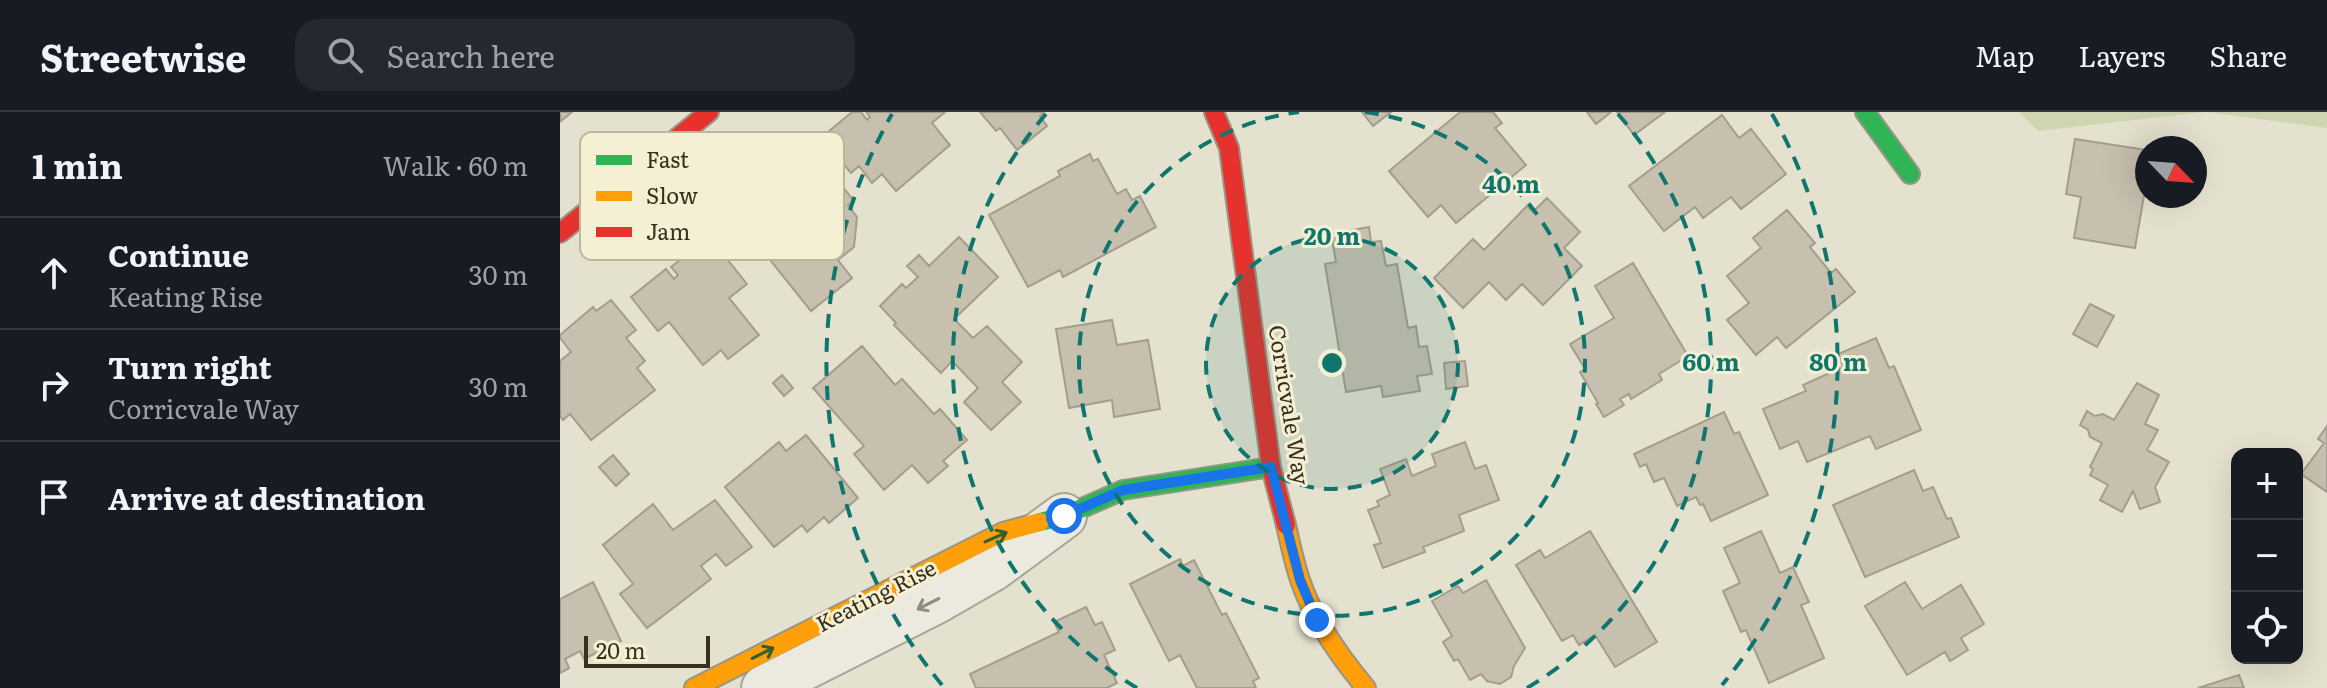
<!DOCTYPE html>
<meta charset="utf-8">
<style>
body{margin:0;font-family:Literata,serif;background:#242831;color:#f1f3f6}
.controls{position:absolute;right:24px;bottom:24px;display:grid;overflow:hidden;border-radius:16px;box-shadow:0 8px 32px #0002}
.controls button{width:72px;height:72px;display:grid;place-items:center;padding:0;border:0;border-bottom:2px solid #363941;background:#171b24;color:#f1f3f6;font:40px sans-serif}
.compass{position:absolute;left:1575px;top:24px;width:72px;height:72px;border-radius:50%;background:#171b24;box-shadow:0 8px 32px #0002;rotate:115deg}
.scale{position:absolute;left:24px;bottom:20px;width:126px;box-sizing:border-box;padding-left:8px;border:4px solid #382f1e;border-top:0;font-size:22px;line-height:28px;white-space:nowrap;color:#382f1e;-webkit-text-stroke:6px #f5f0d3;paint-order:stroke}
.stop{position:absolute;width:24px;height:24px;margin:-18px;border:6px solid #1a73e8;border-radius:50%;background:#fff}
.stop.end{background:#1a73e8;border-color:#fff;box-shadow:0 2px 8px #0008}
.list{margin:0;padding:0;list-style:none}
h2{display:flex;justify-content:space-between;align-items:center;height:104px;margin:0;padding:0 32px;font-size:34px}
h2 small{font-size:26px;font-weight:400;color:#9ea1a6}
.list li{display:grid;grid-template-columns:52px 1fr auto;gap:24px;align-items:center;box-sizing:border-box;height:112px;padding:0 32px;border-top:2px solid #363941}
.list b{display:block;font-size:30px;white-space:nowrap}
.list p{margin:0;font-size:26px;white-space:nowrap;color:#9ea1a6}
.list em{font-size:26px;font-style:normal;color:#9ea1a6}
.icon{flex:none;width:44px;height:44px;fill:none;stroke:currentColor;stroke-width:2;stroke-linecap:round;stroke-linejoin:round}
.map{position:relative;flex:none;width:1767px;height:576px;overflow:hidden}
header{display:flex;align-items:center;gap:48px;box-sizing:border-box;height:112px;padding:0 40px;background:#171b24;border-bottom:2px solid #363941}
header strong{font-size:38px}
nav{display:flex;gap:44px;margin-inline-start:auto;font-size:28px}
.search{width:560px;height:72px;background:#242831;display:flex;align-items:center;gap:20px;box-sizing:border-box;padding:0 28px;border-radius:24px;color:#9ea1a6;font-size:30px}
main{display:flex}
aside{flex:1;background:#171b24}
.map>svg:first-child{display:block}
.green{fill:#cfd5b0}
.building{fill:#c8c0af;stroke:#a49d8d;stroke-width:2}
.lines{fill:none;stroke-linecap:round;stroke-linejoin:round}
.street-casing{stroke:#a9a596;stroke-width:48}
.fast-casing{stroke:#999586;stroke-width:22}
.slow-casing{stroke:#999586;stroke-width:22}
.jam-casing{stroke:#999586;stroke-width:22}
.street{stroke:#eceadf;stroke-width:44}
.fast{stroke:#30b455;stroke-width:18}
.slow{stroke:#ff9f0a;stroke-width:18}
.jam{stroke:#e5322d;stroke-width:18}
.oneway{stroke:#355e31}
.oneway2{stroke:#928c7e}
.route{stroke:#1a73e8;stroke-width:10}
.ring{fill:none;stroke:#0f766e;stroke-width:4;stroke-dasharray:14 10}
.labels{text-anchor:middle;stroke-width:6;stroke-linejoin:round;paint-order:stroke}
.street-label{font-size:22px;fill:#382f1e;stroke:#f5f0d3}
.key{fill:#f5f0d3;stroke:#bcb69d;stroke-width:2}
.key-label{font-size:22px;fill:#382f1e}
.centre{fill:#0f766e;stroke:#f5f0d3;stroke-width:4}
.ring-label{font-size:24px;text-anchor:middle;font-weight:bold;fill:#0f766e;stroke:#f5f0d3;stroke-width:6;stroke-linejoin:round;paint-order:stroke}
</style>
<header>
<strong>Streetwise</strong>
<div class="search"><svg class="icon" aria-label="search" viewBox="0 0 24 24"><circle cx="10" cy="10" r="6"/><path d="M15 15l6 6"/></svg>Search here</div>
<nav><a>Map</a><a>Layers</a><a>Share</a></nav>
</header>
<main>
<aside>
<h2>1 min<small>Walk · 60 m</small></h2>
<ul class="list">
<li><svg class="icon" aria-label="ahead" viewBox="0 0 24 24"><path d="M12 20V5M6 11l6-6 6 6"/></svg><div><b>Continue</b><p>Keating Rise</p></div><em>30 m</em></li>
<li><svg class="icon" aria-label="right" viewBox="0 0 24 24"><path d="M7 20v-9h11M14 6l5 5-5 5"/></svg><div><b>Turn right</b><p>Corricvale Way</p></div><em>30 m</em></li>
<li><svg class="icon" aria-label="arrive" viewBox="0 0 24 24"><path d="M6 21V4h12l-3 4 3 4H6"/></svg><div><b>Arrive at destination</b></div></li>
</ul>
</aside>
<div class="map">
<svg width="1767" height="576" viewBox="0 0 1767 576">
<rect width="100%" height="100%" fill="#e4e1ce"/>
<path class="green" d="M1459 0H1645L1478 19Z
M1646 0H1767V16Z"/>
<path class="building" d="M0 0H12L1 9Z
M292 0H301L307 8 310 5 306 0H385L372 11 390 33 336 79 322 62 312 71 299 54 291 61 262 25Z
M420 0H484L480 4 487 14 457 38 440 16 436 19Z
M802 0H831L813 14Z
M900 0H933L942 11 935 16 966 53 896 111 881 93 868 105 829 59Z
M1027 0H1051L1036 12Z
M1057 0H1105L1074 23Z
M1162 3 1179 26 1191 17 1226 62 1181 97 1171 85 1143 106 1135 95 1104 119 1069 74Z
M1515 27 1587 38V66L1575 136 1514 126 1521 85 1506 82Z
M530 42 533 49 538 47 557 82 566 77 572 88 580 84 596 115 503 165 500 158 468 175 429 103 500 64 498 59Z
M270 59 294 89 288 93 297 105 294 135 278 148 292 166 251 199 166 93 204 63 227 90 243 76 246 79Z
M987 86 1020 120 1004 136 1022 154 983 193 962 172 946 188 929 170 903 196 874 166 913 127 924 138 967 94 973 100Z
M1227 98 1255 131 1250 135 1271 161 1276 157 1295 180 1226 236 1217 225 1196 243 1167 208 1189 191 1167 164 1201 136 1193 126Z
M809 115 811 130 821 129 826 154 837 152 848 216 856 214 859 235 867 234 872 262 857 264 860 279 823 285 821 274 786 280 765 152 776 150 771 122Z
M147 122 187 172 169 186 199 223 168 247 161 238 143 253 109 210 98 219 71 185 106 157 114 167 118 163 111 155 123 146 121 143Z
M399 125 438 165 394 207 413 226 427 214 462 250 442 270 461 290 431 318 404 290 418 276 392 249 381 261 334 213 336 211 320 194 342 172 346 176 358 165 347 154 359 143 369 154Z
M1073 151 1128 244 1099 262 1102 268 1071 287 1069 282 1060 287 1064 293 1044 305 1036 292 1038 291 1020 260 1025 257 1010 232 1054 206 1035 174Z
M51 188 76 218 66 226 85 249 77 256 95 278 31 328 10 302 3 308 0 304V249L11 240 0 226V223L33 195 36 199Z
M1530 192 1554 204 1537 235 1513 222Z
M552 208 557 233 588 228 600 297 554 305 552 288 509 296 496 217Z
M1316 226 1329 256 1334 254 1361 318 1316 337 1310 324 1247 350 1238 329 1220 337 1203 297 1246 279 1243 273 1283 255 1278 242Z
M302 234 335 273 342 267 374 302 380 297 407 328 383 349 388 354 368 371 352 353 324 378 294 342 304 334 253 276Z
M905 249 908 274 886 277 884 251Z
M222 263 233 276 224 284 213 271Z
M1577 271 1599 283 1585 312 1598 318 1587 338 1609 350 1595 375 1600 390 1580 397 1573 379 1562 400 1540 388 1548 373 1530 363 1533 357 1530 355 1542 331 1530 325 1528 318 1520 313 1527 299 1535 304 1543 302 1554 308Z
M1164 300 1174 322 1179 320 1208 383 1151 409 1143 392 1140 393 1136 385 1117 394 1104 366 1094 370 1086 352 1080 355 1074 342Z
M1767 314V380L1741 362 1764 331 1758 327Z
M246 323 298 386 269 411 264 405 247 420 242 413 214 435 165 375 219 330 226 339Z
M905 330 915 357 926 353 939 388 899 403 904 419 863 435 865 440 823 456 814 433 821 431 808 398 819 394 817 389 830 383 820 357 846 347 852 364 876 354 872 342Z
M53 343 69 362 56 374 39 355Z
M1354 358 1363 379 1373 375 1387 407 1391 406 1399 425 1305 465 1273 393Z
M155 388 192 435 166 454 156 442 141 454 151 467 87 516 60 482 73 472 43 433 93 392 113 418Z
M1030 419 1097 530 1055 555 1035 523 1019 533 1013 523 1002 529 956 453 980 438 985 446Z
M1201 419 1220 461 1233 455 1249 490 1241 493 1264 546 1209 571 1186 518 1181 520 1163 479 1180 471 1164 436Z
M620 447 623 454 634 448 662 503 666 501 699 566 693 569 696 576H637L620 543 609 549 570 472Z
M926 468 965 536 954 554 951 565 940 572 927 569 921 562 910 568 898 547 894 549 883 530 892 524 872 489 898 474 903 481Z
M33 470 61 529 24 547 20 539 5 547 9 556 0 561V487Z
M1345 470 1362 497 1401 473 1424 512 1401 526 1408 538 1390 549 1385 540 1347 563 1305 494Z
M526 495 535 513 542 510 555 538 544 543 557 571 547 576H416L410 562 499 520 494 510Z
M1679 563 1684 576H1638Z"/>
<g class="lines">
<g class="street-casing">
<path id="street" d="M204 576 378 488 432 457 504 404"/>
</g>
<g class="fast-casing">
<path id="fast" d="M1305 0 1350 62
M480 410 504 404 563 378 711 355"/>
</g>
<g class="slow-casing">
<path id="slow" d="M726 413C730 431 734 450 740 468 754 509 779 544 806 576
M134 576 443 420 480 410"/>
</g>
<g class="jam-casing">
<path id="jam" d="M654 0 669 36 711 355 726 413
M0 121 149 0"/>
</g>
<use href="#street" class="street"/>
<use href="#fast" class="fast"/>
<use href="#slow" class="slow"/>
<use href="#jam" class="jam"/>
</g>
<defs><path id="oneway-shaft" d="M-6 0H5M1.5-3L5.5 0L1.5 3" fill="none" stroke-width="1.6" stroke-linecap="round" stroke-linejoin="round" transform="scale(2)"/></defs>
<g class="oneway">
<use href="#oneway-shaft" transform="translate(436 425) rotate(-24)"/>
<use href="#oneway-shaft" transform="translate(203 541) rotate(-27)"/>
</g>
<use class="oneway2" href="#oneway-shaft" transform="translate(368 492) rotate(153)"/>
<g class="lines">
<path class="route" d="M504 404 563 378 711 355 740 468 757 508"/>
</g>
<circle cx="772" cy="251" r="126" fill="#0f766e" fill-opacity=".12"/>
<g class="ring">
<circle cx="772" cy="251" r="126"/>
<path d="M805 0A253 253 0 1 1 739 0"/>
<path d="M577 576A379 379 0 0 1 486 2M1058 2A379 379 0 0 1 967 576"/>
<path d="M382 573A506 506 0 0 1 332 2M1212 2A506 506 0 0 1 1162 573"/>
</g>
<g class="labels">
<g class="street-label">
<text transform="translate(729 293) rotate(81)" y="8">Corricvale Way</text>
<text transform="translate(316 484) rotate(-27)" y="8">Keating Rise</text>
</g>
</g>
<rect x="20" y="20" width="264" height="128" rx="12" class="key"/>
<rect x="36" y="43" width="36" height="10" fill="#30b455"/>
<rect x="36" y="79" width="36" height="10" fill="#ff9f0a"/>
<rect x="36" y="115" width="36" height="10" fill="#e5322d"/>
<g class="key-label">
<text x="86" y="56">Fast</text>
<text x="86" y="92">Slow</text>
<text x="86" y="128">Jam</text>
</g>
<circle cx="772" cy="251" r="12" class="centre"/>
<g class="ring-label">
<text x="951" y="81">40 m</text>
<text x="772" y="133">20 m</text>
<text x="1151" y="259">60 m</text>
<text x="1278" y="259">80 m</text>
</g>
</svg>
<div class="controls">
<button>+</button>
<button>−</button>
<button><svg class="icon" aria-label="locate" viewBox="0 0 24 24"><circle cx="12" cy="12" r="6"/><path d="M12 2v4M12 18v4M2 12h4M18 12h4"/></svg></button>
</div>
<svg class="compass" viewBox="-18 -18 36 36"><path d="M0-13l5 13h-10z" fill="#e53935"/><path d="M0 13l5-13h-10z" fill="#9ea1a6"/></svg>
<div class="scale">20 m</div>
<div class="stop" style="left:504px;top:404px"></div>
<div class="stop end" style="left:757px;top:508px"></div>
</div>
</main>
